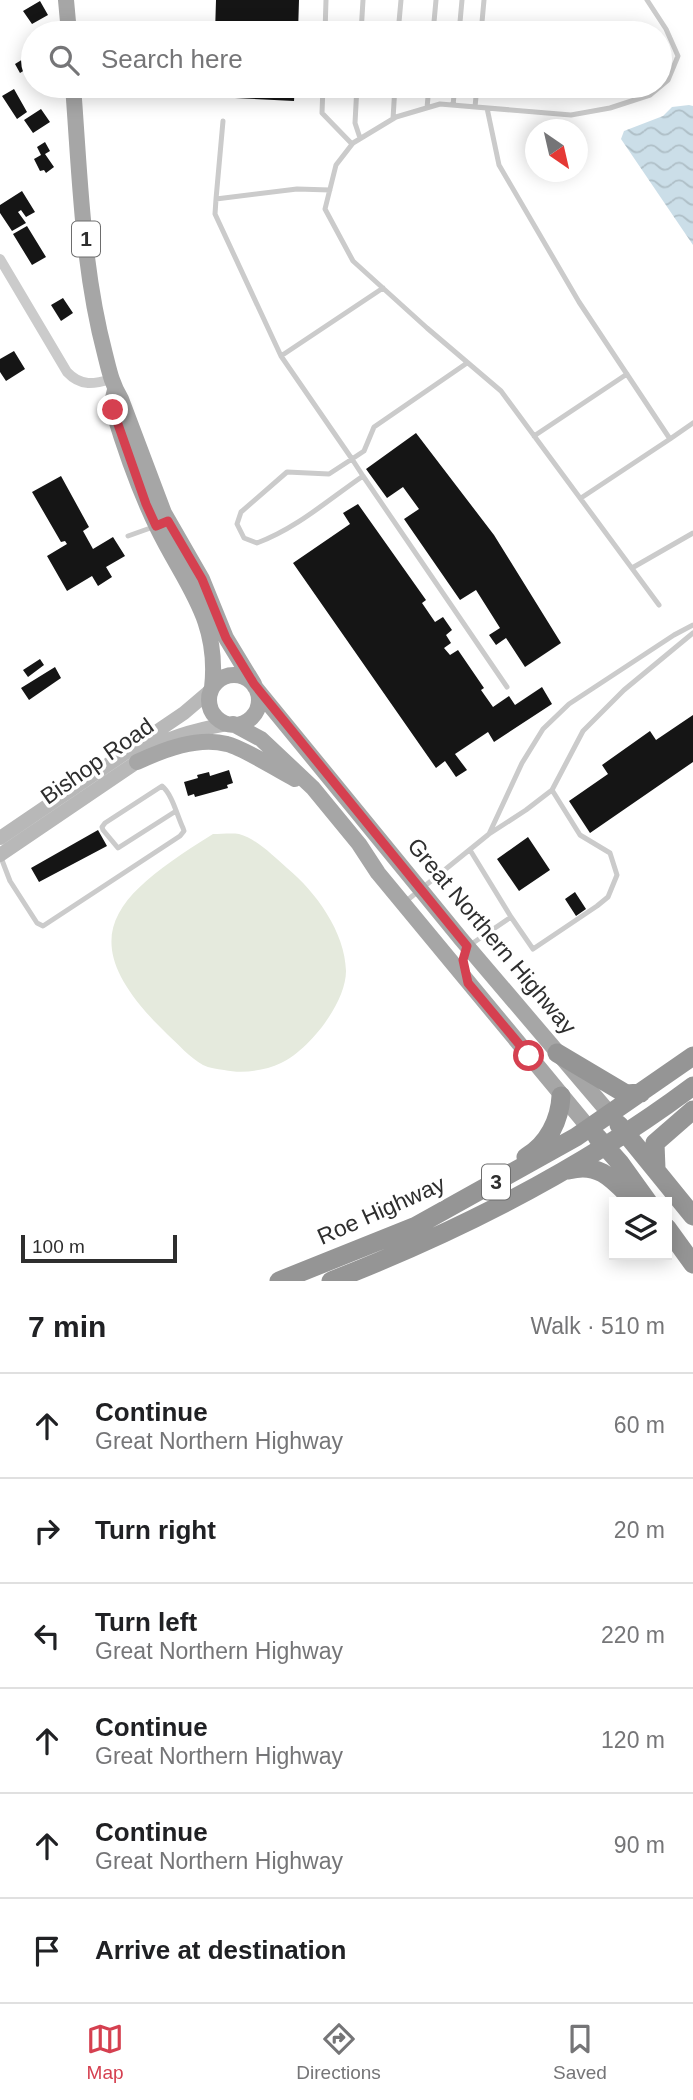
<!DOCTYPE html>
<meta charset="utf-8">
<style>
body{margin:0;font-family:Arial,sans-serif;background:#f6f6f6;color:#202124}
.controls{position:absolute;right:21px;bottom:21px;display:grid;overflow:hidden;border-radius:0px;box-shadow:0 4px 18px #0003}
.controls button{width:63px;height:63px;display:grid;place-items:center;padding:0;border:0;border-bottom:2px solid #e0e0e0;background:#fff;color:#202124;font:35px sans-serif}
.compass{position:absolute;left:525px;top:119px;width:63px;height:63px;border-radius:50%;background:#fff;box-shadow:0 4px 18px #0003;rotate:146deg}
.scale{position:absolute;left:21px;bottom:18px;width:156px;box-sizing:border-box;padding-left:7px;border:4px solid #2e2e2e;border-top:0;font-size:19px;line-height:24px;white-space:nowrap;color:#2e2e2e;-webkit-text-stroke:5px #fff;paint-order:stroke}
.stop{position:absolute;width:21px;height:21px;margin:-16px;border:5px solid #d54050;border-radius:50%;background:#fff}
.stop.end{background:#d54050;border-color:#fff;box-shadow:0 2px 7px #0008}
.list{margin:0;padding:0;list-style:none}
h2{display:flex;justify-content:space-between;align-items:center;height:91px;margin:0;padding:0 28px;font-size:30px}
h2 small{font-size:23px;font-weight:400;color:#757577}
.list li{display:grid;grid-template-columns:46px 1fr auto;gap:21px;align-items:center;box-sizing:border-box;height:105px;padding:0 28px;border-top:2px solid #e0e0e0}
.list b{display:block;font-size:26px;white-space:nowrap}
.list p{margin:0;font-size:23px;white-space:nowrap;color:#757577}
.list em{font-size:23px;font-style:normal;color:#757577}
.icon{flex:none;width:38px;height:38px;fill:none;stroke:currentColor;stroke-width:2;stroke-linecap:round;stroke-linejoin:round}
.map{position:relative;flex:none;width:693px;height:1281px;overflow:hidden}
.search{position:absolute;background:#fff;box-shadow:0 4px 18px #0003;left:21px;right:21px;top:21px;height:77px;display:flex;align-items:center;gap:18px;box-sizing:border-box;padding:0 24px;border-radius:38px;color:#757577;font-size:26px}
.sheet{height:721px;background:#fff}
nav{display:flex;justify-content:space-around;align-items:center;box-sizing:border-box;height:98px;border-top:2px solid #e0e0e0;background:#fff;font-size:19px;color:#757577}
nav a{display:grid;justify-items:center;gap:4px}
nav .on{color:#d54050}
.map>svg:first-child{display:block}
.green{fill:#e5eadd}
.water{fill:url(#water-waves)}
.building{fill:#151515}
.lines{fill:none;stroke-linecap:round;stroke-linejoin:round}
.lane{stroke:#cbcbcb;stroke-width:5}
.street{stroke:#cbcbcb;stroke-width:10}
.secondary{stroke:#b8b8b8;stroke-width:14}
.primary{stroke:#a6a6a6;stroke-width:16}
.highway{stroke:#959595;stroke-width:19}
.route{stroke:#d54050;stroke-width:9}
.labels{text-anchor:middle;stroke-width:7;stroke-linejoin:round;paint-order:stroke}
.shield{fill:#fff;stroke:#6d6d6d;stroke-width:2}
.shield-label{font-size:21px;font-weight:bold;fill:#2e2e2e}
.street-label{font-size:23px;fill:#2e2e2e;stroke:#fff}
</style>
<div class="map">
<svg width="693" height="1281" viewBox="0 0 693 1281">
<defs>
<pattern id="water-waves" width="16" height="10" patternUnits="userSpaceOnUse" patternTransform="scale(1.75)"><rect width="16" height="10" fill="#cbdee8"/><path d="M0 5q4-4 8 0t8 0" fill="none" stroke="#afbfc7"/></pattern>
</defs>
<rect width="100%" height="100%" fill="#fff"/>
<path class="green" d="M213 834C221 834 232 833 239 834 257 839 273 856 287 868 316 892 345 932 346 971 346 1003 309 1050 281 1063 264 1071 242 1074 224 1070 217 1069 209 1068 203 1065 190 1058 178 1044 167 1034 67 937 114 896 213 834Z"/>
<path class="water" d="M689 105 693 106V245L621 139 624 131 663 116 672 107Z"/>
<path class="building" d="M216 0H299L298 33H215Z
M40 1 48 15 32 24 23 11Z
M33 42V65L20 73 15 64 28 56 26 52 31 50 28 45Z
M193 86H295L294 101 193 96Z
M14 89 27 112 17 119 2 96Z
M41 109 50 122 33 133 24 120Z
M45 142 50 151 45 154 54 167 46 173 44 170 40 171 34 159 41 155 37 147Z
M22 191 35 212 26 217 21 210 18 212 26 223 12 231 0 213V205Z
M27 226 46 257 32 265 13 234Z
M63 298 73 313 61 321 51 305Z
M14 351 25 369 6 381 0 372V359Z
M416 433 494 535 561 643 525 667 506 638 496 645 489 635 500 628 476 590 460 600 404 519 419 509 403 487 387 498 366 469Z
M61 476 89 527 83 531 93 549 113 537 125 556 106 567 112 577 98 586 92 576 67 591 47 556 67 544 65 541 61 542 32 492Z
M358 504 426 600 422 603 435 622 443 617 452 630 446 635 451 643 444 648 450 655 458 650 484 688 481 690 493 707 509 696 515 705 542 687 552 704 494 742 488 732 455 754 467 770 456 777 445 761 436 768 293 563 350 524 343 513Z
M40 659 44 665 28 677 23 670Z
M55 667 61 678 29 700 21 688Z
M693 715V762L590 833 569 801 608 774 602 765 650 731 656 740Z
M229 770 233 783 227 785 228 788 195 797 194 794 188 796 184 782 198 778 197 775 209 772 210 776Z
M98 830 107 846 39 882 31 868Z
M528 837 550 870 519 891 497 859Z
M575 892 586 909 576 916 565 899Z"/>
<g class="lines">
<path class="lane" d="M647 0 666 29 678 56 668 80 650 95 610 108 571 115 440 104 396 117 353 143 336 165 325 209 353 261 427 328 501 391 659 605
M325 33 326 0
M361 33 363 0
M398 33 401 0
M433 33 436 0
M459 33 462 0
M481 33 484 0
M323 86 322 113 352 144
M357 86 355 123 360 138
M453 105 455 86
M475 107 477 86
M427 108 429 86
M487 108 499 165 579 302 670 439 693 423
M393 119 395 86
M223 121 216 199 297 189 330 190
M216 199 215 214 281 356
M383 288 281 356 352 459 364 451 374 427 467 363
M534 436 627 374
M363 476C328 500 297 528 257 543L244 538 237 524 241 512 287 472 329 474 352 459 363 476 507 687
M581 498 670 439
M128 536 156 526
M632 568 693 533
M489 834 522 763 543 729 569 704 674 635 693 625
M470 850 511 917 470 945
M0 855 10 881 37 923 43 926 180 836 184 831 183 828C177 815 172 794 162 786L105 823 102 827 103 830 118 848 176 811
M405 902 489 834 526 810 552 790 583 731 624 690 693 633
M511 917 533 949 597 906 608 897 617 875 610 853 580 835 552 790"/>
<path class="street" d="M0 259 67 372C81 387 94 384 112 379"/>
<path class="secondary" d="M0 838 184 713 211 690
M0 855 137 762 136 756C165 738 194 730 227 724"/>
<path class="primary" d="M66 0 69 33
M73 86C80 175 82 267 105 354 109 370 112 385 121 399L164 513 202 579 226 638 254 684
M115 390 112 402 113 410C125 450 139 490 157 527 185 585 220 619 212 688
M209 700a25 25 0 1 1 50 0a25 25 0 1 1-50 0Z
M255 687 461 939 610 1114
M233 724 261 739 313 788 359 844 378 873 589 1128
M137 762C163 750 198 736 227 744 244 748 277 770 295 779"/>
<path class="highway" d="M557 1053 626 1094 641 1093
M619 1125 693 1216
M597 1137 620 1163 648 1202
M526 1157C548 1145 560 1119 561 1096
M656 1169 655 1143 693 1110
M569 1170C600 1161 615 1182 635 1202
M667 1228 693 1264
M279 1281 416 1226 576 1137 693 1056
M331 1281C460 1231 582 1169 693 1086"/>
</g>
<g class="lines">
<path class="route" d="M113 410 146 504 156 526 168 521 202 579 226 638 254 684 467 946 463 960 468 983 529 1056"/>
</g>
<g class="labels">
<g class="shield">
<rect x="72" y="221.5" width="28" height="35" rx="5"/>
<rect x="482" y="1164.5" width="28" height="35" rx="5"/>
</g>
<g class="shield-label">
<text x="86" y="246">1</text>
<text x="496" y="1189">3</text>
</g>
<g class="street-label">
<text transform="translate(97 761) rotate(-35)" y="8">Bishop Road</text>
<text transform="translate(492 936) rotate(50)" y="8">Great Northern Highway</text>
<text transform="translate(381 1210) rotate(-24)" y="8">Roe Highway</text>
</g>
</g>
</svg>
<div class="controls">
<button><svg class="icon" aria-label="layers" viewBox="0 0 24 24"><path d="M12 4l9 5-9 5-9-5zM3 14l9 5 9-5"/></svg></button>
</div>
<svg class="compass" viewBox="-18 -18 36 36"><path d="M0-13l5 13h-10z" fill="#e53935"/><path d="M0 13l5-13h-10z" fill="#757577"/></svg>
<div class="scale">100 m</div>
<div class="stop" style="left:529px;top:1056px"></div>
<div class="stop end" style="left:113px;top:410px"></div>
<div class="search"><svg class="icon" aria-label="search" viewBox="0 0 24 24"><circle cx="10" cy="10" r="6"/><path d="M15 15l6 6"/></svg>Search here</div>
</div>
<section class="sheet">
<h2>7 min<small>Walk · 510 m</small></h2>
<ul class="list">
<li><svg class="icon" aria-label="ahead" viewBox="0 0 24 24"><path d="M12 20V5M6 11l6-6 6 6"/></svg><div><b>Continue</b><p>Great Northern Highway</p></div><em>60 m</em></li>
<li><svg class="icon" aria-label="right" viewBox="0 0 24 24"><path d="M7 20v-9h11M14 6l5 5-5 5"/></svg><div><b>Turn right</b></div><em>20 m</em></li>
<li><svg class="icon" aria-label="left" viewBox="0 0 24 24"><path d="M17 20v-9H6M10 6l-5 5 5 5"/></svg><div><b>Turn left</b><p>Great Northern Highway</p></div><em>220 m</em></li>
<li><svg class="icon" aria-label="ahead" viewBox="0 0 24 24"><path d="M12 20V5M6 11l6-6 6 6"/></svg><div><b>Continue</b><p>Great Northern Highway</p></div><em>120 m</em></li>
<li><svg class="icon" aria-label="ahead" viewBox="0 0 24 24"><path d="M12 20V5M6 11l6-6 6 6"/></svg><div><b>Continue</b><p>Great Northern Highway</p></div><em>90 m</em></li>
<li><svg class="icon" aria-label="arrive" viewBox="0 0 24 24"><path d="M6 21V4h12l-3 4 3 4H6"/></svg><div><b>Arrive at destination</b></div></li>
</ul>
</section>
<nav>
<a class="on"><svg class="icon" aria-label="map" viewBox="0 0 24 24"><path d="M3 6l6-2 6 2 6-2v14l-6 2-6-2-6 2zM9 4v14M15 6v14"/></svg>Map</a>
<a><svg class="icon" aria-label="directions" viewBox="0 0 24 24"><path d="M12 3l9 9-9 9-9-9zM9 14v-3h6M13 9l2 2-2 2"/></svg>Directions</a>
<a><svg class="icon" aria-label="saved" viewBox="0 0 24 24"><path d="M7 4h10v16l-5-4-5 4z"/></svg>Saved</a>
</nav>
